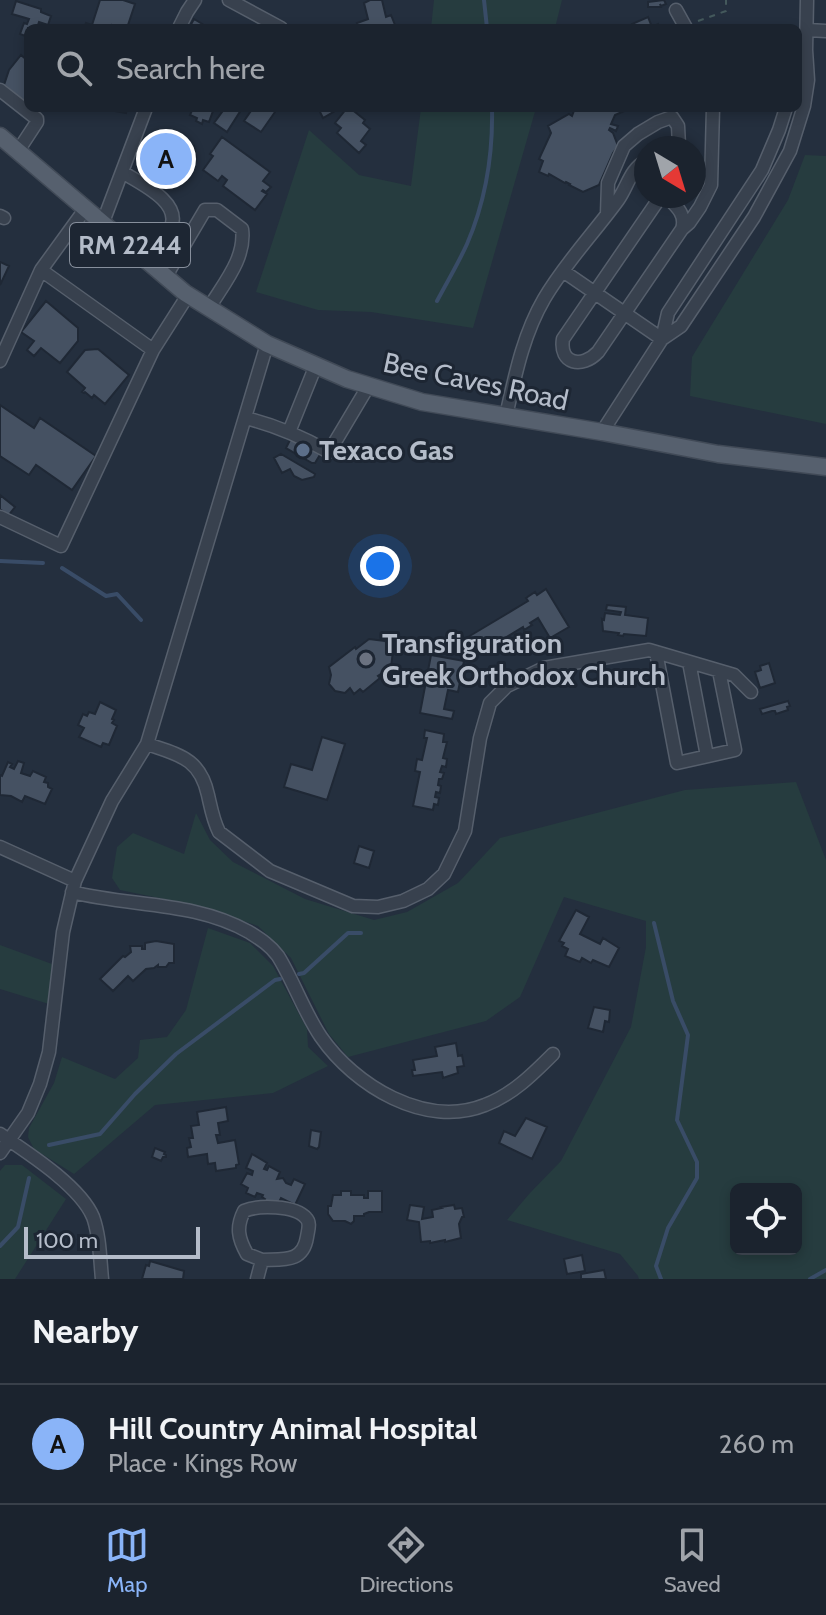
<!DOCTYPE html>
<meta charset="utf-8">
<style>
body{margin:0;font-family:Cabin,sans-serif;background:#242b36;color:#f1f3f6}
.controls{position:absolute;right:24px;bottom:24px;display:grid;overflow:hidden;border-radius:12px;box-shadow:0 4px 12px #0003}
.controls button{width:72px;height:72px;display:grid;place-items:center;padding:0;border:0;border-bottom:2px solid #39404a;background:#1b232e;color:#f1f3f6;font:40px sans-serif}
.compass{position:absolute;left:634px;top:136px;width:72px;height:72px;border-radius:50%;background:#1b232e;box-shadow:0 4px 12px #0003;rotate:142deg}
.scale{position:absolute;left:24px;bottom:20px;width:176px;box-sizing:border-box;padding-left:8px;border:4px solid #b4bcc9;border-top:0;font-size:22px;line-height:28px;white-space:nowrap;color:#b4bcc9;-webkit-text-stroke:6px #1d2633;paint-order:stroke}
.you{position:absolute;left:380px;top:566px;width:28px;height:28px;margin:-20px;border:6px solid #fff;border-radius:50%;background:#1a73e8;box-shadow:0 0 0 12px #1a73e833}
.badge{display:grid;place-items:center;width:52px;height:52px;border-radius:50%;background:#8ab4f8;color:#111;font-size:26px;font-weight:700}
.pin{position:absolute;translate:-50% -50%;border:4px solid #fff;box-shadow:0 2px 8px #0006}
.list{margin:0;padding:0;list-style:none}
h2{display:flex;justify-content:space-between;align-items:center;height:104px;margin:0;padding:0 32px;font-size:34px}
h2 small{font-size:26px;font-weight:400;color:#a0a4aa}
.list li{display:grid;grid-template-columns:52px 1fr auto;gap:24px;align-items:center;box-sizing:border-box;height:120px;padding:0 32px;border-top:2px solid #39404a}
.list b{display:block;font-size:30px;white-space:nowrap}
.list p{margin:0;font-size:26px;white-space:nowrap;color:#a0a4aa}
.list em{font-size:26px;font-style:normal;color:#a0a4aa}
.icon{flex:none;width:44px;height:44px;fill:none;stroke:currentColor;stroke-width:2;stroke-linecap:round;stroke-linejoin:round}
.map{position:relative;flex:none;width:826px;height:1279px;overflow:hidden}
.search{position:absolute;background:#1b232e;box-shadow:0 4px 12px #0003;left:24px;right:24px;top:24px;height:88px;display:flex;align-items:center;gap:20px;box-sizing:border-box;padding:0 28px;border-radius:12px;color:#a0a4aa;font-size:30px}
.sheet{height:224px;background:#1b232e}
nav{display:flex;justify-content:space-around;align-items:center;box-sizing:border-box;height:112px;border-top:2px solid #39404a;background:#1b232e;font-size:22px;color:#a0a4aa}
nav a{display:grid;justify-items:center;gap:4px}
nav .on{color:#8ab4f8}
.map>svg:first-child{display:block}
.green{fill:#263c3f;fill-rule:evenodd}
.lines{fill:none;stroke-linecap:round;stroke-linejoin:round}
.stream{stroke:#394c67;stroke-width:4}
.building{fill:#455162;stroke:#1f2835;stroke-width:2}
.minor-casing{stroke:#565f6c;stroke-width:15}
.major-casing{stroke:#414a57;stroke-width:19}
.path{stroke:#44595c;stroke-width:2;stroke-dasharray:6 6;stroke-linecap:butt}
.minor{stroke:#38414e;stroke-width:12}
.major{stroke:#56606e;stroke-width:16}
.service-dot{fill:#5c6f8a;stroke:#1d2633;stroke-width:3}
.worship-dot{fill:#6b7280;stroke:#1d2633;stroke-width:3}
.labels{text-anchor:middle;stroke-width:6;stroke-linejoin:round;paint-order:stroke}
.shield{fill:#1d2633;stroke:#878f9c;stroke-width:2}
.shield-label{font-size:26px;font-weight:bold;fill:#b4bcc9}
.street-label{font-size:28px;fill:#b4bcc9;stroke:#1d2633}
.poi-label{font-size:28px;font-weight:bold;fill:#b4bcc9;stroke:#1d2633;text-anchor:start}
</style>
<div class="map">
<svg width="826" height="1279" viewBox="0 0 826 1279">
<rect width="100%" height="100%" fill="#242f3e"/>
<path class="green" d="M434 0H562L555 28H431Z
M421 108H536L473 328 371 312 318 310 256 292 309 130 359 175 411 186Z
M805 155 826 156V424L690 396 692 357 788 200Z
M796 782 826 860V1279H639L638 1276 620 1254 507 1220 530 1193 561 1161 631 1027 646 947V921L564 897 520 997 486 1021 348 1057 329 1034 291 958 258 926 198 906 120 890 112 878 117 847 133 833 184 854 196 813 210 840 233 862 305 899 374 920 407 912 458 883 500 838 685 790ZM736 1189H796V1249H736Z
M208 928 250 943 273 966 307 1029 308 1047 328 1066 273 1093 155 1105 74 1174 34 1149 28 1137 29 1128 54 1083 62 1057 115 1079 138 1058 140 1040 167 1037 186 1010Z
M0 945 52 964 49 1004 0 989Z
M5 1165H22L66 1199 15 1279H0V1171Z"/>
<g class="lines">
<path class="stream" d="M484 0 487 28
M437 301C447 282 458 264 467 244 485 202 493 154 492 108
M0 561 43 563
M62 568 106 596 117 594 141 620
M654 923 673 1001 688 1035 677 1120 697 1162V1178L668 1228 656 1266 661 1279
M299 974 304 973 348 933H361
M49 1145 100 1134 135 1094 176 1054 275 980 280 979
M0 1246 18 1227 29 1178
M810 1279 826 1270"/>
</g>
<path class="building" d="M100 0H123L135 4 127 28 112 25 111 28H84L86 23 92 25Z
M370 0H382L386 17 391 15 395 25 389 28H359L357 23 368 19 364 3Z
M664 0 666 4 661 6 660 4 661 7H648V2Z
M16 1 41 9V12L51 16 48 25 39 22 37 28H28V37L20 34 24 23 27 24 29 19 12 14Z
M648 17 652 27 658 24 660 28H628L632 24Z
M194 19 204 25 202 28H189Z
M21 55 28 61V105L4 85 9 70Z
M99 108H127L126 113Z
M193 108H214L209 122 203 120 202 124 196 121 197 118 190 115Z
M225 108H238L241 110 227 132 214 123Z
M253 108H270L275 112 261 132 244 121Z
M318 108H340L323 118Z
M347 108H350L365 120 363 123 370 129 361 141 366 145 359 153 337 133 341 128 335 123Z
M575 108H631L615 115 611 124 618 126 616 131 610 128 609 130 613 133 618 146 613 153 599 185 583 192 569 185 570 184 566 182 565 183 549 174 548 176 539 172 543 161 539 159 551 133 548 126 569 114 572 116Z
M222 137 270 172 263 181 271 187 266 192 263 190 262 191 267 194 255 210 223 186 227 180 222 176 218 181 203 170 213 156 210 154Z
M194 146 196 157 187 158 185 147Z
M183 147 186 171 175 173V176L164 177 163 174 157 175 156 171 148 172 147 152Z
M0 262 9 266 0 285Z
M46 301 78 328V341L60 363 41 348 34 356 27 350 34 341 21 332Z
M98 349 129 375 105 404 94 395 92 398 85 392 84 393 82 392 85 388 67 372 85 350Z
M0 405 34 428 40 418 96 456 72 490 36 465 29 475 0 456Z
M292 436 321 453 315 463H312L286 448Z
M281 454 315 474 314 477 302 480 294 476 290 469 282 473 274 458Z
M0 495 15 507 8 516 0 509Z
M546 589 569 627 550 638 538 618 530 623 532 625 524 630 523 627 479 654 476 650 474 651 471 646 473 645 468 637 528 601 526 598 535 592 537 595Z
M607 605 626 607 625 615 648 618 646 636 624 634 623 636 618 635 619 633 603 631 602 619 604 620 605 613 620 615 621 612 606 610Z
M461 632 464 639 456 643 453 635Z
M369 639 385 641 393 651 391 667 378 676 380 678 363 692 360 689 354 694 350 688 345 693 335 691 329 684 331 675 329 667 355 647 356 649Z
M431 655 464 661 458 692 448 690 444 709 454 711 452 719 420 713Z
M769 663 775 683 760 688 755 672 761 670 760 666Z
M788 701 790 706 787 707 788 710 776 714 775 711H772L762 714 760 709Z
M100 702 116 710 112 719 114 720 112 723 117 726 109 745 103 743 101 747 79 737 84 728 78 725 83 714 87 716 89 712 95 714Z
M425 730 444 734 443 742H447L443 758 447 759 446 767 442 766 440 772 444 773 442 779H439L438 785 441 786 440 793 436 792 435 797 439 798 438 805 434 804 433 810 413 806 420 772 415 771 417 759 422 760 427 738H424Z
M322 737 345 744 327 800 284 787 291 764 312 770Z
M18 761 24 763 21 773 30 776 33 771 46 777 44 782 48 783V787L52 789 45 804 25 796 22 802 11 796 0 795V775L2 776 8 762 12 764 10 767 14 769Z
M359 846 374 851 369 868 354 863Z
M576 910 589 917 580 934 600 944 603 938 619 948 609 967 593 960 591 963 582 958 580 962 565 956 568 949 562 946 564 943 559 941Z
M156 941 174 944V963H169L166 967H158V965L154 968 146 969 133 981 128 976 113 991 100 979 123 956 125 957 131 952 130 946H142V949H145V943Z
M594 1007 610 1010 609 1022 605 1021 603 1032 588 1028Z
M456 1043 458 1056 462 1055 464 1066 457 1067 458 1073 443 1078 442 1072 413 1076 412 1070H415L413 1060 437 1056 435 1047Z
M226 1107 228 1121 218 1123 220 1135H216L218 1143 235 1140 239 1164 236 1165V1168L216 1171 215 1163 208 1164 207 1154 188 1157 187 1148 191 1147 189 1138H193L191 1126 199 1125 197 1112Z
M526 1118 547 1127 532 1159 499 1143 504 1131 515 1136Z
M311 1130 321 1132 319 1147 317 1149 309 1146Z
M155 1148 165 1152 164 1154 166 1155V1157H163L161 1161 152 1157Z
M252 1154 267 1163 264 1169 267 1170 269 1166 280 1172 277 1179 283 1178 286 1183 291 1185 294 1179 305 1184 295 1205 281 1198 277 1206 263 1203 265 1199 262 1197 263 1195 257 1193 255 1197 246 1193 248 1188 241 1184 247 1173 252 1175 253 1171 246 1168Z
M341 1191H351V1195H364V1198H368V1191H382V1212H369L364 1214V1216H354V1221L351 1224 345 1221H333L328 1214V1206H331L333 1195H341Z
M410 1205 424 1207 422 1219 433 1217 432 1210 442 1208 441 1207 454 1205 455 1209 462 1208 464 1217H462L459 1224 461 1238 445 1242V1240L430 1243V1241L421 1242 419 1222 407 1220Z
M582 1255 585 1271 567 1274 564 1259Z
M150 1261 184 1271 183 1279H142L146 1265 149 1266Z
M604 1270 606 1279H581V1274Z"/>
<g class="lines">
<g class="minor-casing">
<path id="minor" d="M229 0 281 28
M676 10 686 28
M179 28 187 12 195 0
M808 30 826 31
M0 90 37 119V122L18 151
M122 172C140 183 184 203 170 229 165 240 154 250 146 259
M661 196 563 339C559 364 582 369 598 352L682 229 689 223 700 207 711 185 713 108
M666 196C675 205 687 214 682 229
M607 214 608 183 624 146 638 134 658 122 672 117 678 126 679 146 674 148
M0 216 4 218
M103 222 146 108
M563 271 662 339
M166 276 205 210H217L242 229C246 258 224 283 209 308
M662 339 668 313 762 170 779 130 786 108
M153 350 188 295
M0 361 41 270
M506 416C515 376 523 335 544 299 565 263 594 233 618 200 628 186 630 169 646 161
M245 418C275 425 302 437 329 452L369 385
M289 432 316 365
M602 432 662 339 681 326 754 217 790 151 804 106 808 80 806 50 807 0
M0 517 61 546 153 350 41 270 86 208
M656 652 677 763 735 750 719 671
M689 662 707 756
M147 744C179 755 200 758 208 795 211 808 213 820 219 832L270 871 353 906 378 907 403 901 428 889 444 874 465 831 480 738 490 703 507 686 544 668 649 650 734 675 751 692
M0 847 75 881
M72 892C131 907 194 901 249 932 260 939 270 945 278 956 294 982 304 1012 321 1037 354 1085 425 1129 485 1105 512 1095 533 1074 553 1054
M0 1134C28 1153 80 1186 93 1217 100 1236 100 1259 102 1279
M0 1153 28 1113 40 1084 49 1052 63 932 75 881 112 801 147 744 267 344
M257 1279 262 1260C283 1259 303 1263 307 1237 308 1230 311 1223 306 1218 295 1205 258 1205 244 1211 236 1227 238 1238 247 1254L262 1260"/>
</g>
<g class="major-casing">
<path id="major" d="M0 136 185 293 267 344 347 379 422 402 602 432 718 454 826 467"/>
</g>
<path class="path" d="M698 21 726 11V0"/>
<use href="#minor" class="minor"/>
<use href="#major" class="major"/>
</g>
<circle class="service-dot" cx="303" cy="450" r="8"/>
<circle class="worship-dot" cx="366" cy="659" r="8"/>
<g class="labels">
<rect class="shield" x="70" y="223" width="120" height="44" rx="6"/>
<g class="shield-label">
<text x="130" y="254">RM 2244</text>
</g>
<g class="street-label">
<text transform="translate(476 381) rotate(12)" y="10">Bee Caves Road</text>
</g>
<g class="poi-label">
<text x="319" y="460">Texaco Gas</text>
<text x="382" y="653">Transfiguration<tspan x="382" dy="32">Greek Orthodox Church</tspan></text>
</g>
</g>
</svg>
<div class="controls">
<button><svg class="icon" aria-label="locate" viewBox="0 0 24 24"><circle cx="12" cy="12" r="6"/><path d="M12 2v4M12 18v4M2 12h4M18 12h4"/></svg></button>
</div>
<svg class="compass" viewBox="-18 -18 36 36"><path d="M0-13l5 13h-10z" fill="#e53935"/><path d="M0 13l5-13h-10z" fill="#a0a4aa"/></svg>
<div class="scale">100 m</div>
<div class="you"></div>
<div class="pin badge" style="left:166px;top:159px">A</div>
<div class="search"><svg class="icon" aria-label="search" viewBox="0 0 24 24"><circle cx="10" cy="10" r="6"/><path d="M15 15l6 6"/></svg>Search here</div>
</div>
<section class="sheet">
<h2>Nearby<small></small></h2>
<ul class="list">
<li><span class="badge">A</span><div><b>Hill Country Animal Hospital</b><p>Place · Kings Row</p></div><em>260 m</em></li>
</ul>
</section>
<nav>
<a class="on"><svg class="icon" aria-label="map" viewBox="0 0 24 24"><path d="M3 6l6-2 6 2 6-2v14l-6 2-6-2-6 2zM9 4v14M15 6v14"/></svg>Map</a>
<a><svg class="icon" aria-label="directions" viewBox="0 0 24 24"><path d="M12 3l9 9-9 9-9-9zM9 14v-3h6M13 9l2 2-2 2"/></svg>Directions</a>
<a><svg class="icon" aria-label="saved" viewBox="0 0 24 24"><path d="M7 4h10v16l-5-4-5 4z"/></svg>Saved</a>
</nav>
